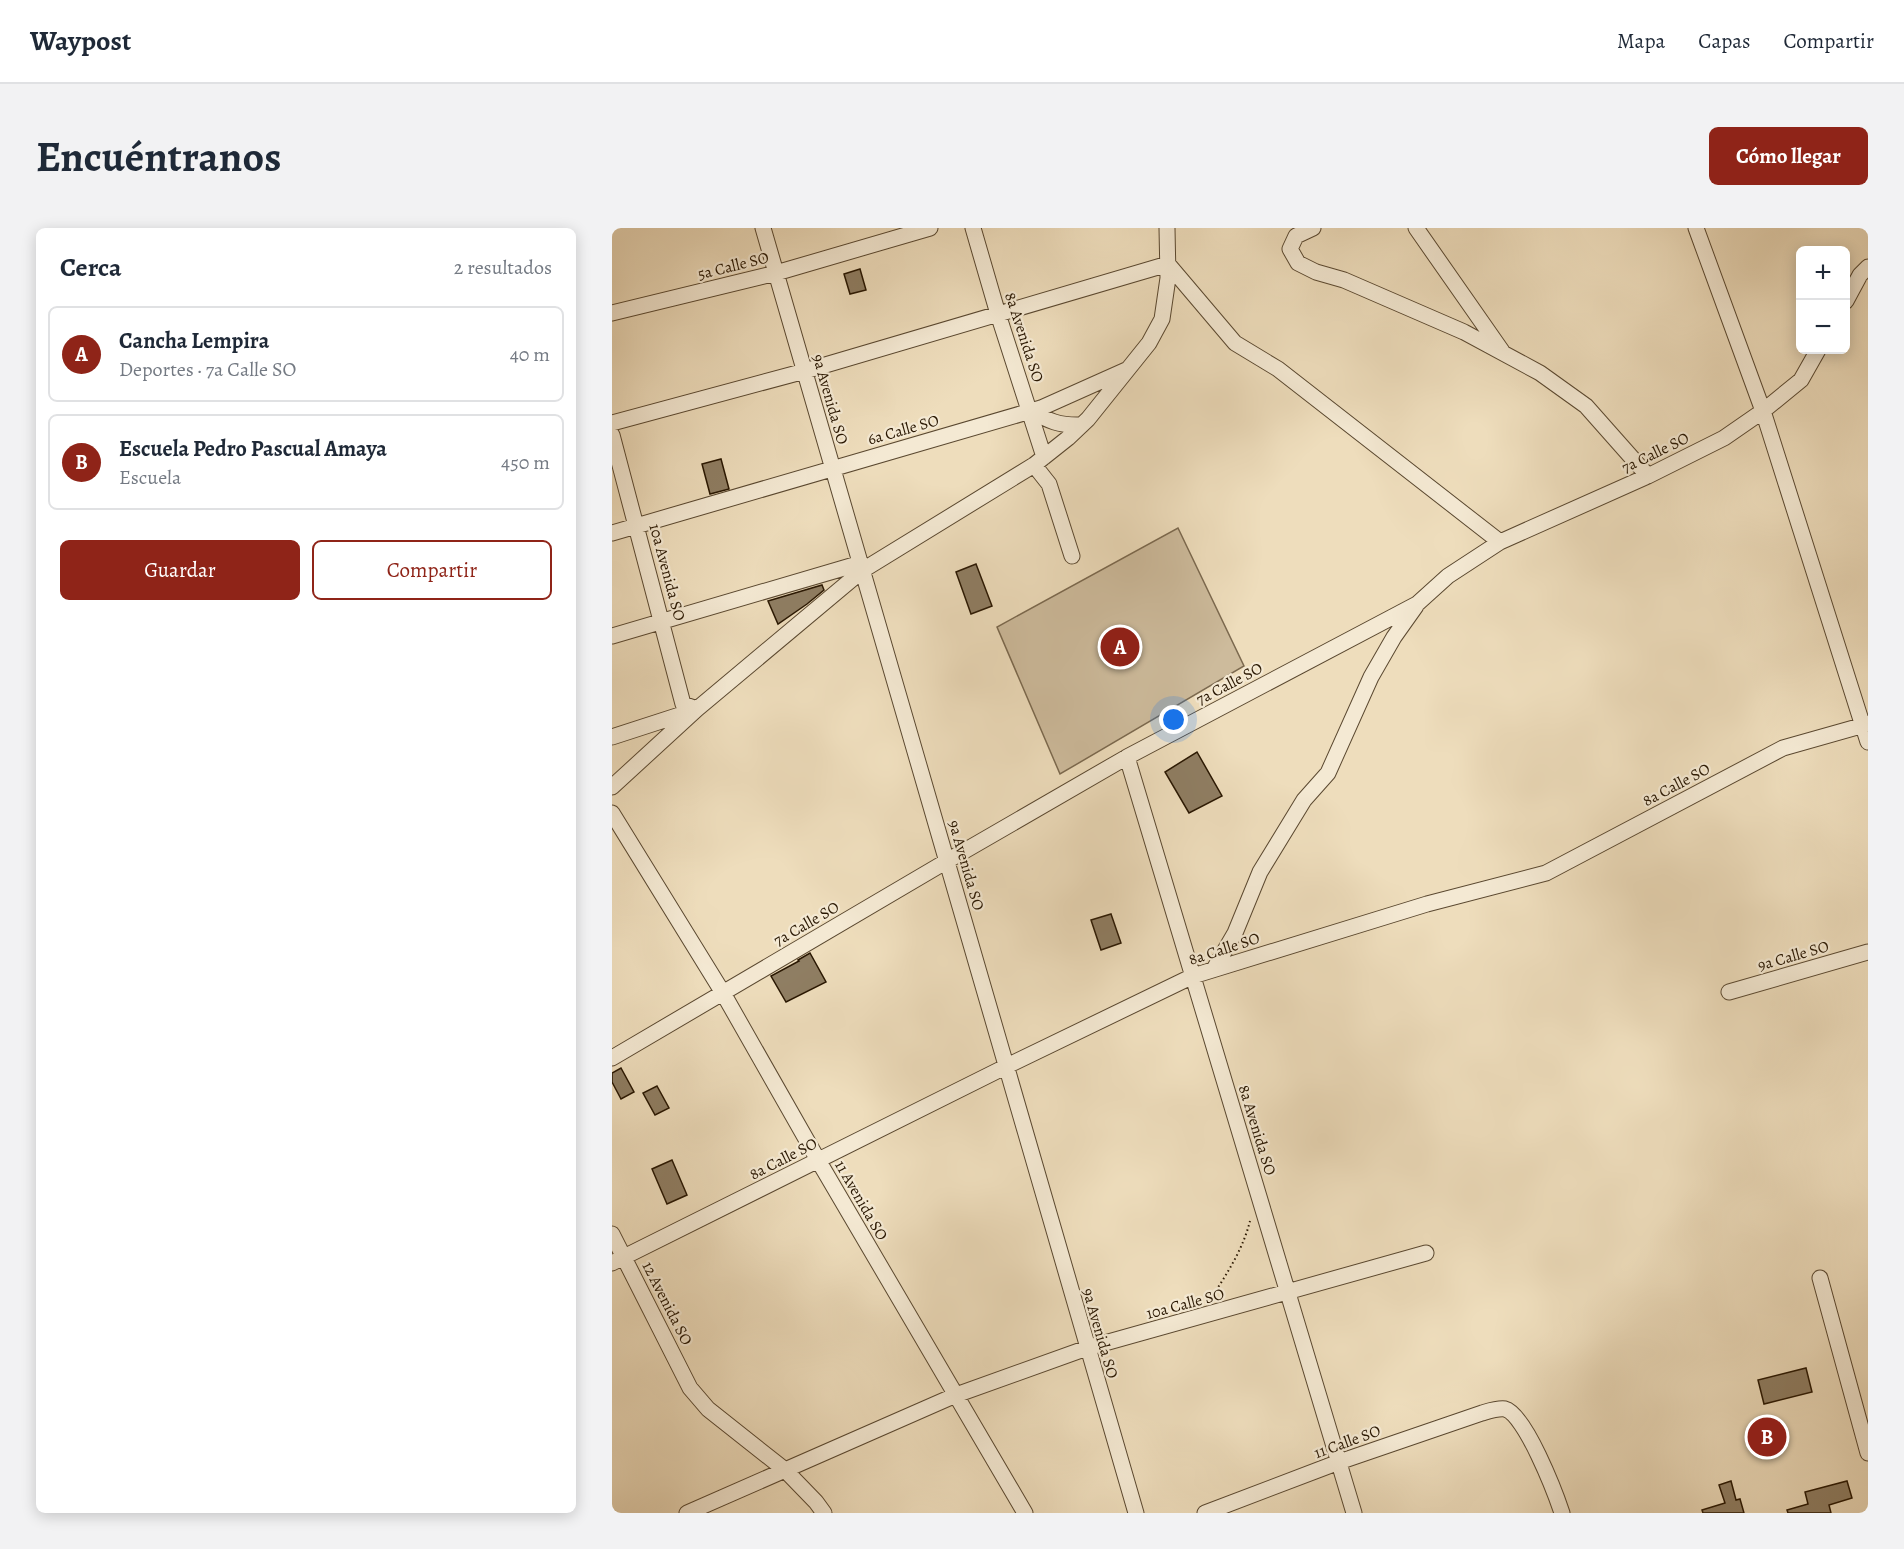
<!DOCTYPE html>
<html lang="es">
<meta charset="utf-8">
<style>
body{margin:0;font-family:Alegreya,serif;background:#f2f2f3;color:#1f2937}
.controls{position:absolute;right:18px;top:18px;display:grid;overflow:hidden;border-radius:9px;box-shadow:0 3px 15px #0003}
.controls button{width:54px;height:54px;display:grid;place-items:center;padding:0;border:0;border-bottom:2px solid #e0e1e3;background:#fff;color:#1f2937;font:30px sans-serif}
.you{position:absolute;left:562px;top:492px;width:21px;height:21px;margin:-15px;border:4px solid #fff;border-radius:50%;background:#1a73e8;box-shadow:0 0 0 9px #1a73e833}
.badge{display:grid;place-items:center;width:39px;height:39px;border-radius:50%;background:#8f2418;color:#fff;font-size:20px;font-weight:700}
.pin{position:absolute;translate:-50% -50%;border:3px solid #fff;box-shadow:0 2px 6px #0006}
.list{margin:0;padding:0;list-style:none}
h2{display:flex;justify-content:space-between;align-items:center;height:78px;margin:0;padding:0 24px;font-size:26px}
h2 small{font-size:20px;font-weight:400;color:#747a83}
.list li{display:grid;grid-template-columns:39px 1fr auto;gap:18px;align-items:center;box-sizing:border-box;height:96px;margin:0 12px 12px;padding:0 12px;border:2px solid #e0e1e3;border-radius:9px}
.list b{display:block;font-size:22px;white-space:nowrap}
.list p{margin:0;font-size:20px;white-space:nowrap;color:#747a83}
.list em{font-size:20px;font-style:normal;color:#747a83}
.actions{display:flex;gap:12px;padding:18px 24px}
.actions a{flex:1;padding:14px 0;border:2px solid #8f2418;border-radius:9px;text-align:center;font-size:21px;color:#8f2418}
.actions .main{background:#8f2418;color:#fff}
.map{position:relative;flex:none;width:1256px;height:1285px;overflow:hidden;border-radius:9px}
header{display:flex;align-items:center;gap:36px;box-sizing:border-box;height:84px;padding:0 30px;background:#fff;border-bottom:2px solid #e0e1e3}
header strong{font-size:28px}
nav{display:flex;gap:33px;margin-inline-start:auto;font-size:21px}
.intro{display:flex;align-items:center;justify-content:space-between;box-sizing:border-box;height:144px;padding:0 36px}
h1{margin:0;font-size:42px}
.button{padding:15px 27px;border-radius:9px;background:#8f2418;color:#fff;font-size:21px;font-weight:700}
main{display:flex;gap:36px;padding:0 36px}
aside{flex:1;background:#fff;border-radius:9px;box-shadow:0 3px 15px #0003}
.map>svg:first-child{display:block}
.green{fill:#cdbb9c;stroke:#7b694f;stroke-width:1.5}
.building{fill:#8f7e63;stroke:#291702;stroke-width:1.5}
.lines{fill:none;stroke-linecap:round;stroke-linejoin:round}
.minor-casing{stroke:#5a4830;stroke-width:17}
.path{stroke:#291702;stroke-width:2;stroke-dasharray:1.5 3;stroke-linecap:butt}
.minor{stroke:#f4e9d3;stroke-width:15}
.labels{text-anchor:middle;stroke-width:4.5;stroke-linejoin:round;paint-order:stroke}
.street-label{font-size:16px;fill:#291702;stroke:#f4e9d3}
</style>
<header>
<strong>Waypost</strong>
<nav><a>Mapa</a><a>Capas</a><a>Compartir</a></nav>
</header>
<div class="intro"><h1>Encuéntranos</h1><a class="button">Cómo llegar</a></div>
<main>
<aside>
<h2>Cerca<small>2 resultados</small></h2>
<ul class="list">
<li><span class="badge">A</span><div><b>Cancha Lempira</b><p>Deportes · 7a Calle SO</p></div><em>40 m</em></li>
<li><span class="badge">B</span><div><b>Escuela Pedro Pascual Amaya</b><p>Escuela</p></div><em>450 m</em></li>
</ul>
<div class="actions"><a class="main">Guardar</a><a>Compartir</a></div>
</aside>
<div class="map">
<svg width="1256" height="1285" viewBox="0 0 1256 1285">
<rect width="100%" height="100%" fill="#eeddbc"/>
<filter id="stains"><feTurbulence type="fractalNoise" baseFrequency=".00333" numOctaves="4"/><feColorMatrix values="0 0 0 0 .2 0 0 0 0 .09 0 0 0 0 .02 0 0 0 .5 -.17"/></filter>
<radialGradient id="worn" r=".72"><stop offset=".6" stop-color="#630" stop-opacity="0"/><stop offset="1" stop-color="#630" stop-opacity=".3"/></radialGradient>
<path class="green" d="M566 300 632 438 448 546 385 399Z"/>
<path class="building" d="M248 41 254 62 238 66 232 46Z
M109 231 117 261 98 266 90 236Z
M364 336 380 378 359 386 344 344Z
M210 357 212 362 195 376 166 396 156 373Z
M585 524 610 568 577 585 553 544Z
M499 686 509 715 489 722 479 692Z
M198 725 214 754 174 774 159 748 187 733 186 732Z
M9 840 22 864 9 871 0 854V845Z
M45 858 57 880 43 887 31 865Z
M60 932 75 967 55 976 40 941Z
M1194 1140 1200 1164 1152 1176 1146 1152Z
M1119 1253 1124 1272 1128 1271 1132 1285H1091L1090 1282 1113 1275 1107 1257Z
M1235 1253 1240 1270 1217 1277 1219 1285H1176L1175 1282 1196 1276 1193 1264Z"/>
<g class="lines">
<g class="minor-casing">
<path id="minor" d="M151 0 524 1285
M361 0 386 86 432 229
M701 0 684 8 678 21 686 35 704 44 732 52 852 104 928 145 974 178 1036 248
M804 0 890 123
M1084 0 1151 183 1256 514
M1234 73 1248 47 1256 39
M0 85 164 45 318 0
M417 182C437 193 447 198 470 197
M0 195 193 143 556 36 623 115 666 141 888 314
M0 207 71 476 85 481
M422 237 437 256 460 328
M0 305 429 180 514 142
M0 408 249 335
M0 509 80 483
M515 529 742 1285
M0 559 85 481 251 342 422 237 456 210 476 191 537 115 550 91 556 50 555 0
M0 585 111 765 206 932 413 1285
M602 741 623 705 648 644 692 572 716 545 759 449 782 409 804 378
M1117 764 1256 724
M0 830 335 633 515 529 805 376 836 348 888 314 1036 248 1112 210 1151 183 1189 152 1206 122
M0 1006 78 1160 96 1181 173 1242 204 1274 212 1285
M0 1035 395 838 581 748 815 676 934 645 1171 520 1256 496
M1208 1050 1256 1225
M75 1285 344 1167 475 1120 814 1025
M593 1285 727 1234 870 1185C877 1183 886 1180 893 1181 913 1186 943 1264 950 1285"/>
</g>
<path class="path" d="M599 1070C615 1046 631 1021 638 993"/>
<use href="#minor" class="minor"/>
</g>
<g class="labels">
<g class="street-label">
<text transform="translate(121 37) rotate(-14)" y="6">5a Calle SO</text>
<text transform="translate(413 109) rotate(72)" y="6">8a Avenida SO</text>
<text transform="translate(219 171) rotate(74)" y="6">9a Avenida SO</text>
<text transform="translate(291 201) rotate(-16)" y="6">6a Calle SO</text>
<text transform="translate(1043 224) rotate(-26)" y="6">7a Calle SO</text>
<text transform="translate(56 344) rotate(75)" y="6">10a Avenida SO</text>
<text transform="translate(617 455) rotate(-28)" y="6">7a Calle SO</text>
<text transform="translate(1064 556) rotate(-28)" y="6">8a Calle SO</text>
<text transform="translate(355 637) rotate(74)" y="6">9a Avenida SO</text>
<text transform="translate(194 695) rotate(-30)" y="6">7a Calle SO</text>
<text transform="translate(612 720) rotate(-18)" y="6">8a Calle SO</text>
<text transform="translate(1181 727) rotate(-16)" y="6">9a Calle SO</text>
<text transform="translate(646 902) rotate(73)" y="6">8a Avenida SO</text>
<text transform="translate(171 930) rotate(-27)" y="6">8a Calle SO</text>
<text transform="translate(250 972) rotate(60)" y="6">11 Avenida SO</text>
<text transform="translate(56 1075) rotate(63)" y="6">12 Avenida SO</text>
<text transform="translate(573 1075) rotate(-15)" y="6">10a Calle SO</text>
<text transform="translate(489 1105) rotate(74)" y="6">9a Avenida SO</text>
<text transform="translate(735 1213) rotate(-20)" y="6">11 Calle SO</text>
</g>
</g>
<rect width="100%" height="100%" filter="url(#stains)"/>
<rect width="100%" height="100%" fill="url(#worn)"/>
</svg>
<div class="controls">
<button>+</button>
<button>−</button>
</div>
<div class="you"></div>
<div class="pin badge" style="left:508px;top:419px">A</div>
<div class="pin badge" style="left:1155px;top:1209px">B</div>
</div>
</main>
